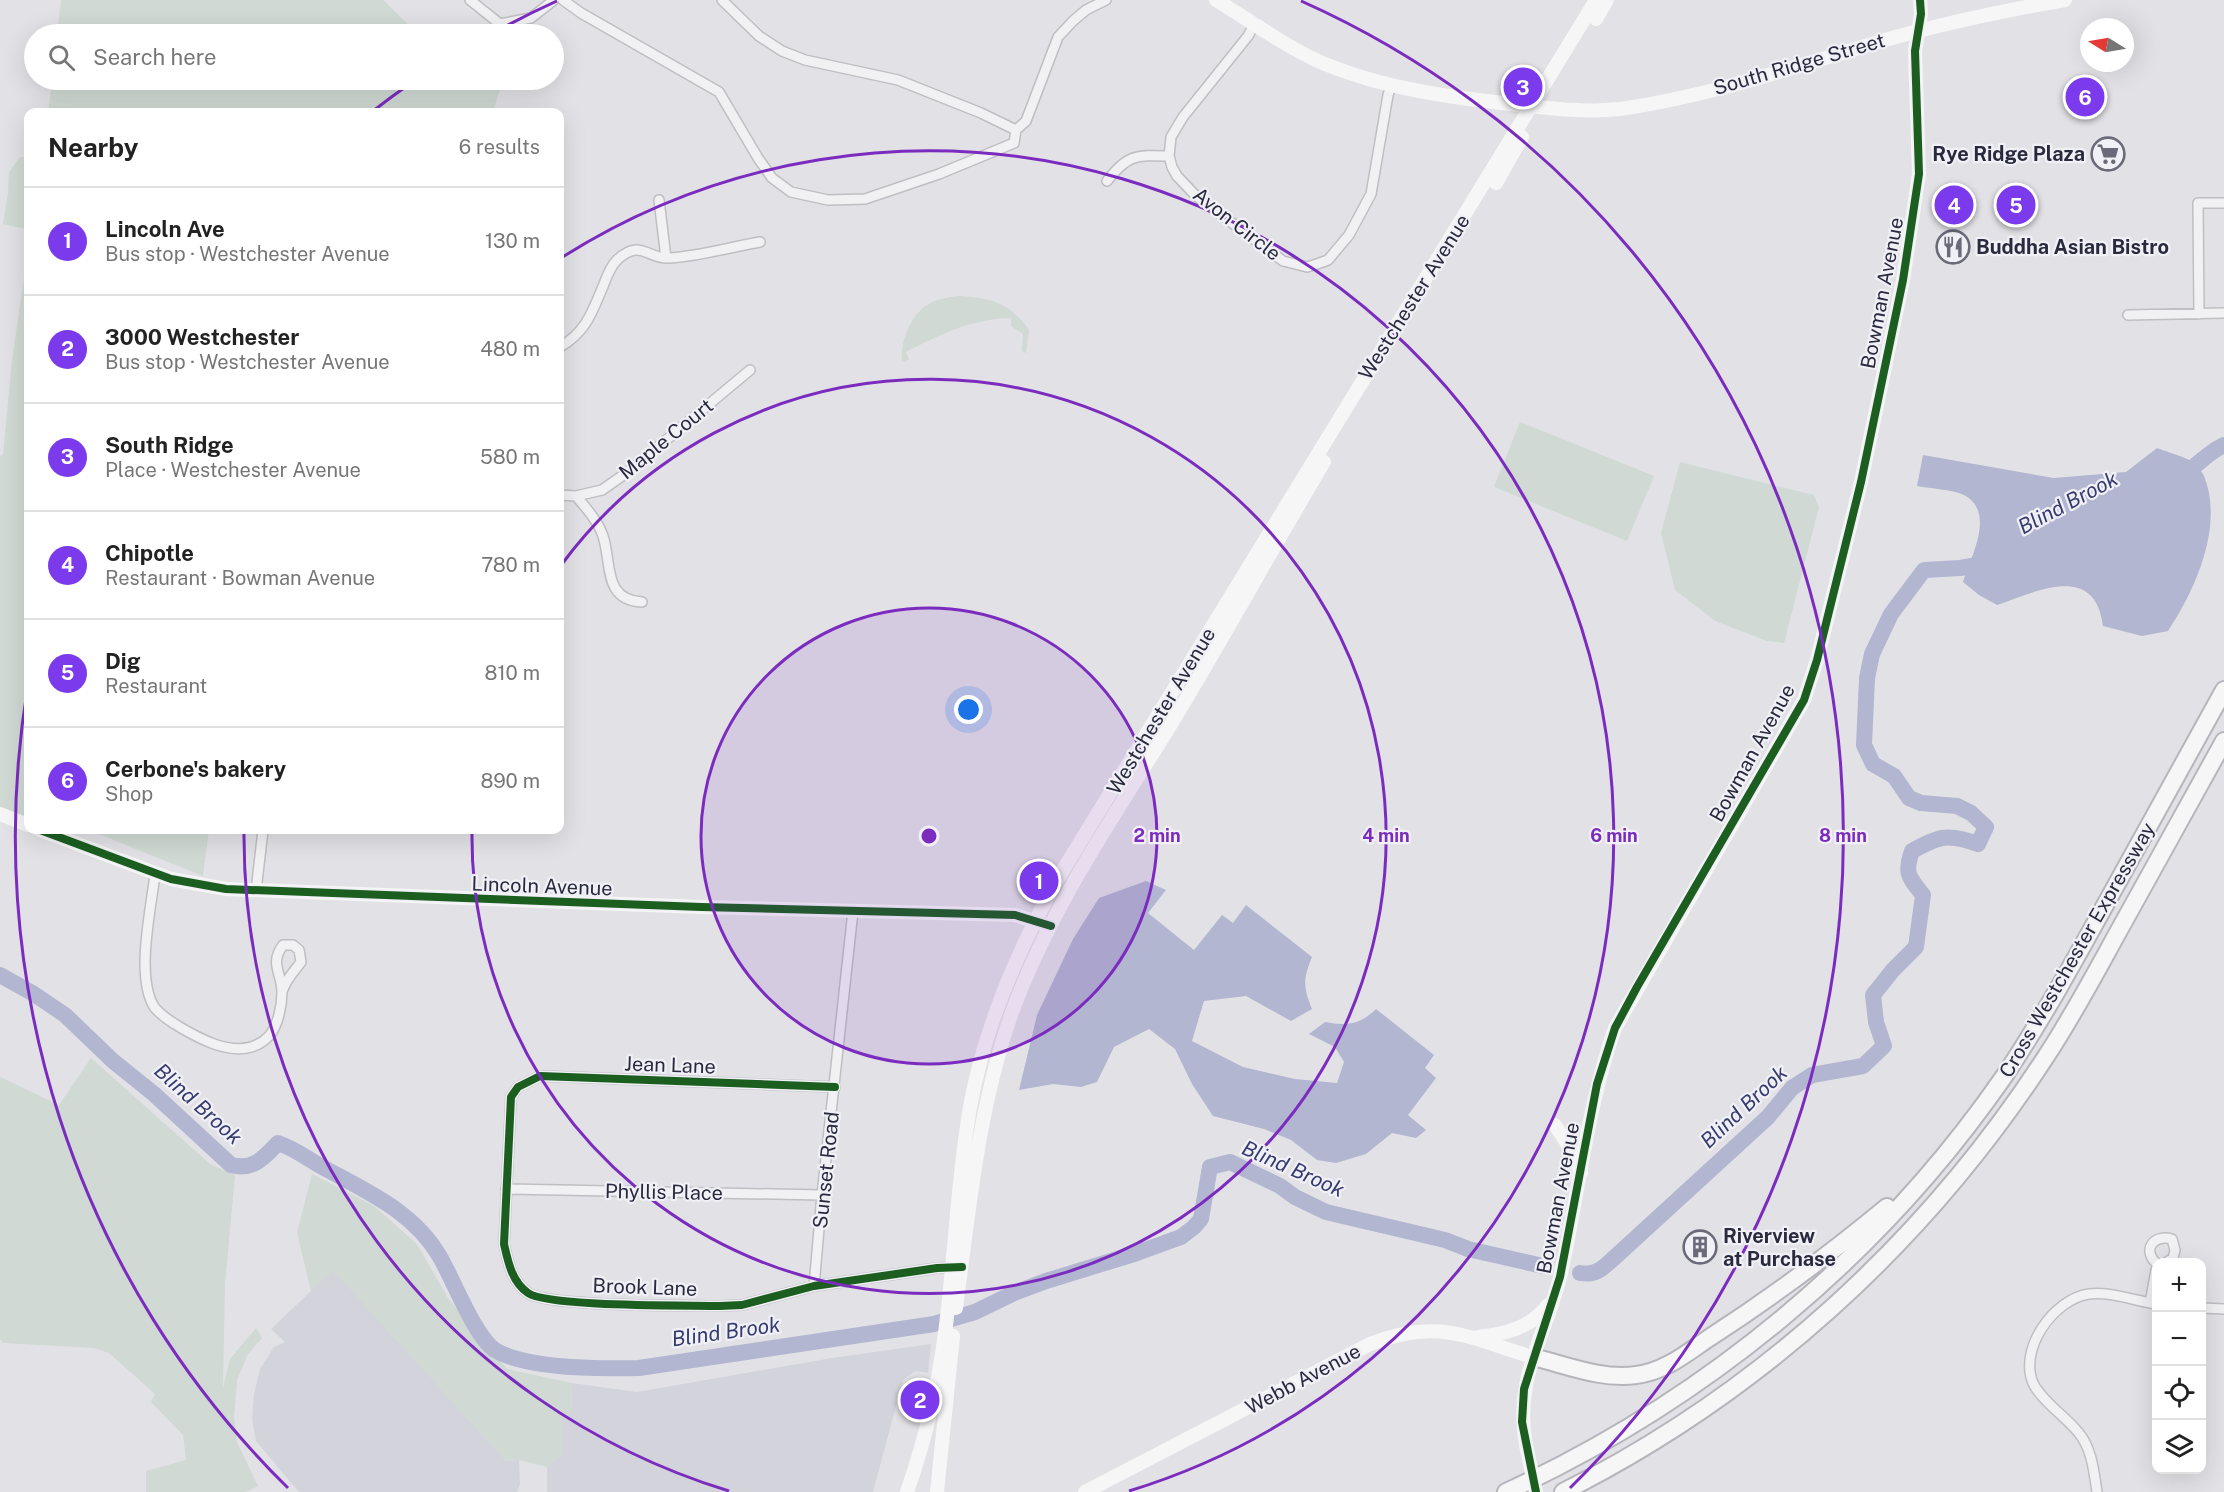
<!DOCTYPE html>
<meta charset="utf-8">
<style>
body{margin:0;font-family:"Public Sans",sans-serif;background:#f2f2f2;color:#222}
.controls{position:absolute;right:18px;bottom:18px;display:grid;overflow:hidden;border-radius:12px;box-shadow:0 6px 24px #0002}
.controls button{width:54px;height:54px;display:grid;place-items:center;padding:0;border:0;border-bottom:2px solid #e0e0e0;background:#fff;color:#222;font:30px sans-serif}
.compass{position:absolute;left:2080px;top:18px;width:54px;height:54px;border-radius:50%;background:#fff;box-shadow:0 6px 24px #0002;rotate:281deg}
.you{position:absolute;left:969px;top:710px;width:21px;height:21px;margin:-15px;border:4px solid #fff;border-radius:50%;background:#1a73e8;box-shadow:0 0 0 9px #1a73e833}
.badge{display:grid;place-items:center;width:39px;height:39px;border-radius:50%;background:#7c3aed;color:#fff;font-size:20px;font-weight:700}
.pin{position:absolute;translate:-50% -50%;border:3px solid #fff;box-shadow:0 2px 6px #0006}
.list{margin:0;padding:0;list-style:none}
h2{display:flex;justify-content:space-between;align-items:center;height:78px;margin:0;padding:0 24px;font-size:26px}
h2 small{font-size:20px;font-weight:400;color:#767676}
.list li{display:grid;grid-template-columns:39px 1fr auto;gap:18px;align-items:center;box-sizing:border-box;height:108px;padding:0 24px;border-top:2px solid #e0e0e0}
.list b{display:block;font-size:22px;white-space:nowrap}
.list p{margin:0;font-size:20px;white-space:nowrap;color:#767676}
.list em{font-size:20px;font-style:normal;color:#767676}
.icon{flex:none;width:33px;height:33px;fill:none;stroke:currentColor;stroke-width:2;stroke-linecap:round;stroke-linejoin:round}
.map{position:relative;flex:none;width:2224px;height:1492px;overflow:hidden}
.search{position:absolute;background:#fff;box-shadow:0 6px 24px #0002;left:24px;top:24px;width:540px;height:66px;display:flex;align-items:center;gap:15px;box-sizing:border-box;padding:0 21px;border-radius:33px;color:#767676;font-size:22px}
.panel{position:absolute;background:#fff;box-shadow:0 6px 24px #0002;left:24px;top:108px;width:540px;height:726px;border-radius:12px}
.map>svg:first-child{display:block}
.built{fill:#d3d3db}
.green{fill:#d0d9d3}
.water{fill:#b2b6d0}
.lines{fill:none;stroke-linecap:round;stroke-linejoin:round}
.river{stroke:#b2b6d0;stroke-width:16}
.street-casing{stroke:#bfbfc3;stroke-width:12}
.highway-casing{stroke:#b5b5bb;stroke-width:20}
.street{stroke:#f1f1f4;stroke-width:9}
.secondary{stroke:#f6f6f6;stroke-width:14}
.highway{stroke:#f6f6f6;stroke-width:16}
.secondary-bridge{stroke:#f6f6f6;stroke-width:14}
.cycleway-casing{stroke:#f0f0f6;stroke-width:11}
.cycleway{stroke:#1b5e20;stroke-width:8}
.ring{fill:none;stroke:#7b2cbf;stroke-width:3}
.labels{text-anchor:middle;stroke-width:4.5;stroke-linejoin:round;paint-order:stroke}
.street-label{font-size:20px;fill:#2a2a3f;stroke:#f0f0f6}
.poi-label{font-size:20px;font-weight:bold;fill:#2a2a3f;stroke:#f0f0f6;text-anchor:start}
.water-label{font-size:21px;font-style:italic;fill:#373c70;stroke:#f0f0f6}
.centre{fill:#7b2cbf;stroke:#f0f0f6;stroke-width:3}
.ring-label{font-size:18px;text-anchor:middle;font-weight:bold;fill:#7b2cbf;stroke:#f0f0f6;stroke-width:4.5;stroke-linejoin:round;paint-order:stroke}
</style>
<div class="map">
<svg width="2224" height="1492" viewBox="0 0 2224 1492">
<rect width="100%" height="100%" fill="#e2e2e6"/>
<path class="built" d="M333 1270 506 1461 519 1460 520 1484 517 1492H299L256 1441 252 1419 254 1394 260 1369 274 1347 285 1342 271 1329Z
M931 1344 928 1373 915 1371 903 1380 873 1492H547V1467L563 1454V1417L571 1415 572 1383 637 1392 832 1358Z"/>
<path class="green" d="M61 0H383L418 34H57Z
M52 80H503L493 112H48Z
M20 157H28V240L26 229 3 224 8 193 9 172Z
M28 250V820L0 808V456L3 455 12 360Z
M959 296C991 298 1009 302 1029 330L1026 353 1022 351 1023 334 1011 326V318C974 318 939 335 906 352L909 359 905 362 902 361C900 339 913 309 935 301 943 298 951 297 959 296Z
M1520 422 1654 476 1627 541 1494 487Z
M1680 462 1814 495 1819 507 1784 643 1767 641 1715 621 1675 590 1661 533Z
M86 830H209L203 876 101 835Z
M91 1058 210 1164 235 1175 225 1284 223 1388 230 1359 256 1328 262 1338 248 1354 237 1380 234 1417 237 1442 258 1486 246 1492H146V1471L186 1460 183 1435 151 1402 155 1394 109 1353 94 1348 3 1343 0 1339V1077L59 1105Z
M312 1174 374 1206 417 1244 448 1298 507 1369 572 1383 571 1416 563 1418V1454L547 1467 519 1460 506 1461 333 1271 311 1291 297 1233Z"/>
<path class="water" d="M2157 448C2167 452 2189 458 2196 464 2199 467 2202 473 2204 476 2224 525 2196 589 2168 631L2142 636 2103 626C2095 562 2037 591 1997 605L1979 595 1963 582C1971 557 1996 512 1964 495 1951 489 1931 489 1917 486L1923 455 2054 478 2126 472Z
M1146 881 1166 890 1148 913 1194 950 1222 915 1233 923 1246 905 1312 957C1303 979 1303 987 1312 1009L1291 1021 1246 996 1204 1001 1192 1041 1243 1067 1295 1079 1337 1083 1344 1062 1335 1047 1309 1034 1325 1022C1346 1026 1360 1025 1376 1009L1434 1055 1425 1068 1436 1078 1408 1115 1426 1130 1416 1138 1392 1133 1366 1154 1336 1163 1317 1160 1291 1140 1264 1129 1213 1116 1192 1084 1175 1049 1149 1029 1114 1047 1097 1082 1081 1087 1053 1084 1019 1090 1037 1015 1073 939 1099 898Z"/>
<g class="lines">
<path class="river" d="M2178 476C2198 468 2204 454 2224 445
M0 975 34 994 65 1015 113 1061 154 1094 231 1165C254 1171 264 1157 278 1143 296 1149 309 1160 326 1169 368 1192 414 1212 440 1257 453 1279 475 1337 495 1350 526 1369 602 1369 639 1368L934 1324 975 1312 1014 1293 1046 1281 1134 1254 1181 1237 1194 1227 1201 1219 1210 1167 1230 1162 1280 1186 1295 1197 1326 1212 1445 1240 1468 1249 1543 1266
M1580 1273C1596 1276 1603 1268 1614 1258L1768 1117 1792 1088 1812 1075 1863 1066 1884 1046 1876 1022 1873 995 1893 970 1916 947 1923 895C1909 877 1904 874 1912 851 1939 836 1948 833 1978 844L1986 827 1971 813 1957 806 1921 803 1909 798 1894 776 1873 764 1864 745 1867 678 1872 654 1891 614 1924 570 1960 568 1990 563"/>
<g class="street-casing">
<path id="street" d="M470 0 500 24 531 18 554 0
M563 0 581 13 719 92 758 158 772 178 791 192 828 200 865 199 939 174 1014 143 1016 130 1026 121 1058 37 1073 21 1086 10 1106 0
M722 0 759 36 782 51 805 60 898 80 981 113 1016 130
M1255 23 1248 36 1183 117 1171 137 1169 156 1172 167 1177 176 1196 196 1283 261 1307 267 1317 264 1328 260 1349 235 1371 194 1388 95 1391 86
M1107 181C1128 154 1136 155 1169 156
M659 200 666 258
M2199 314 2198 203H2224
M2128 315 2224 313
M560 347C587 331 592 312 604 284 607 276 610 267 617 260 640 238 648 259 668 258 696 257 731 247 760 242
M560 495 576 496 602 490 629 471 750 370
M576 496C586 508 598 521 603 536 612 564 603 600 642 602
M155 874C151 910 136 973 153 1005 161 1019 198 1038 214 1044 234 1051 254 1052 269 1036 278 1026 282 1005 282 992 282 973 269 964 283 945H293L299 950 301 962C293 973 286 979 282 992
M256 891 263 830
M835 1087 540 1076 518 1087 511 1097 504 1244C508 1262 512 1282 528 1293 548 1307 687 1305 720 1306L742 1305 814 1286 937 1268 957 1267
M506 1189 822 1195
M2156 1263C2142 1249 2154 1234 2172 1239L2175 1250 2173 1258 2167 1262
M814 1286 822 1195 853 911
M2150 1303 2156 1270
M2202 1308 2224 1309
M2097 1492C2094 1472 2092 1448 2078 1432 2065 1416 2044 1403 2034 1385 2017 1351 2053 1299 2089 1294 2110 1291 2135 1301 2156 1304"/>
</g>
<g class="highway-casing">
<path id="highway" d="M1533 1357C1566 1365 1602 1380 1636 1375 1664 1372 1687 1353 1709 1338 1771 1298 1830 1254 1887 1207
M1506 1492C1706 1400 1880 1256 2005 1075 2043 1018 2076 958 2109 898 2147 829 2185 760 2224 690
M1563 1492C1760 1393 1925 1242 2045 1058 2073 1016 2097 970 2122 925 2156 864 2190 802 2224 741"/>
</g>
<use href="#street" class="street"/>
<path class="secondary" d="M1216 0C1251 21 1293 52 1330 66 1388 89 1449 97 1511 104 1547 108 1584 113 1620 109 1712 96 1803 64 1892 38 1949 22 2007 10 2065 0
M1596 19 1607 0
M1496 183 1522 137
M0 814 28 825
M40 830 171 879 226 889 701 907 1015 915 1043 924
M1555 1125 1572 1151 1581 1173
M956 1308C969 1210 978 1112 1010 1018 1046 916 1108 825 1165 734 1220 644 1270 552 1324 462
M1478 1337C1505 1334 1531 1328 1548 1305
M1526 1445C1513 1378 1547 1334 1561 1273 1579 1191 1587 1107 1615 1028L1804 700 1817 660 1861 482 1903 280 1919 174 1915 51 1921 14 1920 0
M907 1492C925 1440 938 1388 945 1333 955 1258 957 1182 970 1107 985 1024 1019 947 1060 875L1596 0
M937 1492 953 1336
M1085 1492 1370 1344C1439 1317 1468 1338 1533 1357"/>
<use href="#highway" class="highway"/>
<path class="secondary-bridge" d="M1526 1445 1536 1492"/>
<g class="cycleway-casing">
<path id="cycleway" d="M40 830 171 879 226 889 701 907 1015 915 1051 926
M835 1087 540 1076 518 1087 511 1097 504 1244C508 1262 512 1282 528 1293 548 1307 687 1305 720 1306L742 1305 814 1286 937 1268 962 1267
M1536 1492 1522 1422 1524 1389 1560 1277 1597 1084 1615 1028 1637 987 1804 700 1817 660 1861 482 1903 280 1919 174 1915 51 1921 14 1920 0"/>
</g>
<use href="#cycleway" class="cycleway"/>
</g>
<circle cx="929" cy="836" r="228" fill="#7b2cbf" fill-opacity=".12"/>
<g class="ring">
<circle cx="929" cy="836" r="228"/>
<path d="M562 564A457 457 0 1 1 472 832"/>
<path d="M729 1491A685 685 0 0 1 244 830M561 258A685 685 0 1 1 1129 1491"/>
<path d="M288 1488A914 914 0 0 1 28 685M373 111A914 914 0 0 1 411 83M493 33A914 914 0 0 1 557 1M1301 1A914 914 0 0 1 1570 1488"/>
</g>
<defs>
<g id="supermarket-ring" transform="scale(1.725)"><circle r="9.5" fill="#f0f0f6" stroke="#6a6a79" stroke-width="1.5"/><path d="M-6-5.5h2.5l.6 2H6L4.5 2H-2.5L-4.4-4H-6ZM-1.5 3.2a1.3 1.3 0 1 0 .1 0ZM3 3.2a1.3 1.3 0 1 0 .1 0Z" fill="#6a6a79"/></g>
<g id="restaurant-ring" transform="scale(1.725)"><circle r="9.5" fill="#f0f0f6" stroke="#6a6a79" stroke-width="1.5"/><path d="M-5-6h1v4h1v-4h1v4h1v-4h1v5L-1.5 .5V6h-2V.5L-5-1ZM5-6V6H3V1.5H1.5Q1.5-4 5-6Z" fill="#6a6a79"/></g>
<g id="building-ring" transform="scale(1.725)"><circle r="9.5" fill="#f0f0f6" stroke="#6a6a79" stroke-width="1.5"/><path d="M-4-6H4V6H1V3H-1V6H-4ZM-2.5-4.3h1.7v1.8h-1.7ZM.8-4.3h1.7v1.8H.8ZM-2.5-1h1.7V.8h-1.7ZM.8-1h1.7V.8H.8Z" fill="#6a6a79"/></g>
</defs>
<g fill-rule="evenodd">
<use href="#supermarket-ring" x="2108" y="154"/>
<use href="#restaurant-ring" x="1953" y="247"/>
<use href="#building-ring" x="1700" y="1247"/>
</g>
<g class="labels">
<g class="street-label">
<text transform="translate(1799 64) rotate(-16)" y="7">South Ridge Street</text>
<text transform="translate(1237 224) rotate(38)" y="7">Avon Circle</text>
<text transform="translate(1882 293) rotate(-79)" y="7">Bowman Avenue</text>
<text transform="translate(1414 297) rotate(-58)" y="7">Westchester Avenue</text>
<text transform="translate(666 439) rotate(-39)" y="7">Maple Court</text>
<text transform="translate(1161 711) rotate(-59)" y="7">Westchester Avenue</text>
<text transform="translate(1752 753) rotate(-61)" y="7">Bowman Avenue</text>
<text transform="translate(542 886) rotate(2)" y="7">Lincoln Avenue</text>
<text transform="translate(2077 950) rotate(-60)" y="7">Cross Westchester Expressway</text>
<text transform="translate(670 1065) rotate(2)" y="7">Jean Lane</text>
<text transform="translate(826 1170) rotate(-84)" y="7">Sunset Road</text>
<text transform="translate(664 1192) rotate(1)" y="7">Phyllis Place</text>
<text transform="translate(1558 1198) rotate(-79)" y="7">Bowman Avenue</text>
<text transform="translate(645 1287) rotate(2)" y="7">Brook Lane</text>
<text transform="translate(1303 1379) rotate(-28)" y="7">Webb Avenue</text>
</g>
<g class="poi-label">
<text x="2085" y="161" text-anchor="end">Rye Ridge Plaza</text>
<text x="1976" y="254">Buddha Asian Bistro</text>
<text x="1723" y="1243">Riverview<tspan x="1723" dy="23">at Purchase</tspan></text>
</g>
<g class="water-label">
<text transform="translate(2068 503) rotate(-28)" y="7">Blind Brook</text>
<text transform="translate(198 1104) rotate(42)" y="7">Blind Brook</text>
<text transform="translate(1744 1107) rotate(-43)" y="7">Blind Brook</text>
<text transform="translate(1293 1169) rotate(24)" y="7">Blind Brook</text>
<text transform="translate(726 1332) rotate(-8)" y="7">Blind Brook</text>
</g>
</g>
<circle cx="929" cy="836" r="9" class="centre"/>
<g class="ring-label">
<text x="1157" y="842">2 min</text>
<text x="1386" y="842">4 min</text>
<text x="1614" y="842">6 min</text>
<text x="1843" y="842">8 min</text>
</g>
</svg>
<div class="controls">
<button>+</button>
<button>−</button>
<button><svg class="icon" aria-label="locate" viewBox="0 0 24 24"><circle cx="12" cy="12" r="6"/><path d="M12 2v4M12 18v4M2 12h4M18 12h4"/></svg></button>
<button><svg class="icon" aria-label="layers" viewBox="0 0 24 24"><path d="M12 4l9 5-9 5-9-5zM3 14l9 5 9-5"/></svg></button>
</div>
<svg class="compass" viewBox="-18 -18 36 36"><path d="M0-13l5 13h-10z" fill="#e53935"/><path d="M0 13l5-13h-10z" fill="#767676"/></svg>
<div class="you"></div>
<div class="pin badge" style="left:1039px;top:881px">1</div>
<div class="pin badge" style="left:920px;top:1400px">2</div>
<div class="pin badge" style="left:1523px;top:87px">3</div>
<div class="pin badge" style="left:1954px;top:205px">4</div>
<div class="pin badge" style="left:2016px;top:205px">5</div>
<div class="pin badge" style="left:2085px;top:97px">6</div>
<div class="search"><svg class="icon" aria-label="search" viewBox="0 0 24 24"><circle cx="10" cy="10" r="6"/><path d="M15 15l6 6"/></svg>Search here</div>
<section class="panel">
<h2>Nearby<small>6 results</small></h2>
<ul class="list">
<li><span class="badge">1</span><div><b>Lincoln Ave</b><p>Bus stop · Westchester Avenue</p></div><em>130 m</em></li>
<li><span class="badge">2</span><div><b>3000 Westchester</b><p>Bus stop · Westchester Avenue</p></div><em>480 m</em></li>
<li><span class="badge">3</span><div><b>South Ridge</b><p>Place · Westchester Avenue</p></div><em>580 m</em></li>
<li><span class="badge">4</span><div><b>Chipotle</b><p>Restaurant · Bowman Avenue</p></div><em>780 m</em></li>
<li><span class="badge">5</span><div><b>Dig</b><p>Restaurant</p></div><em>810 m</em></li>
<li><span class="badge">6</span><div><b>Cerbone's bakery</b><p>Shop</p></div><em>890 m</em></li>
</ul>
</section>
</div>
